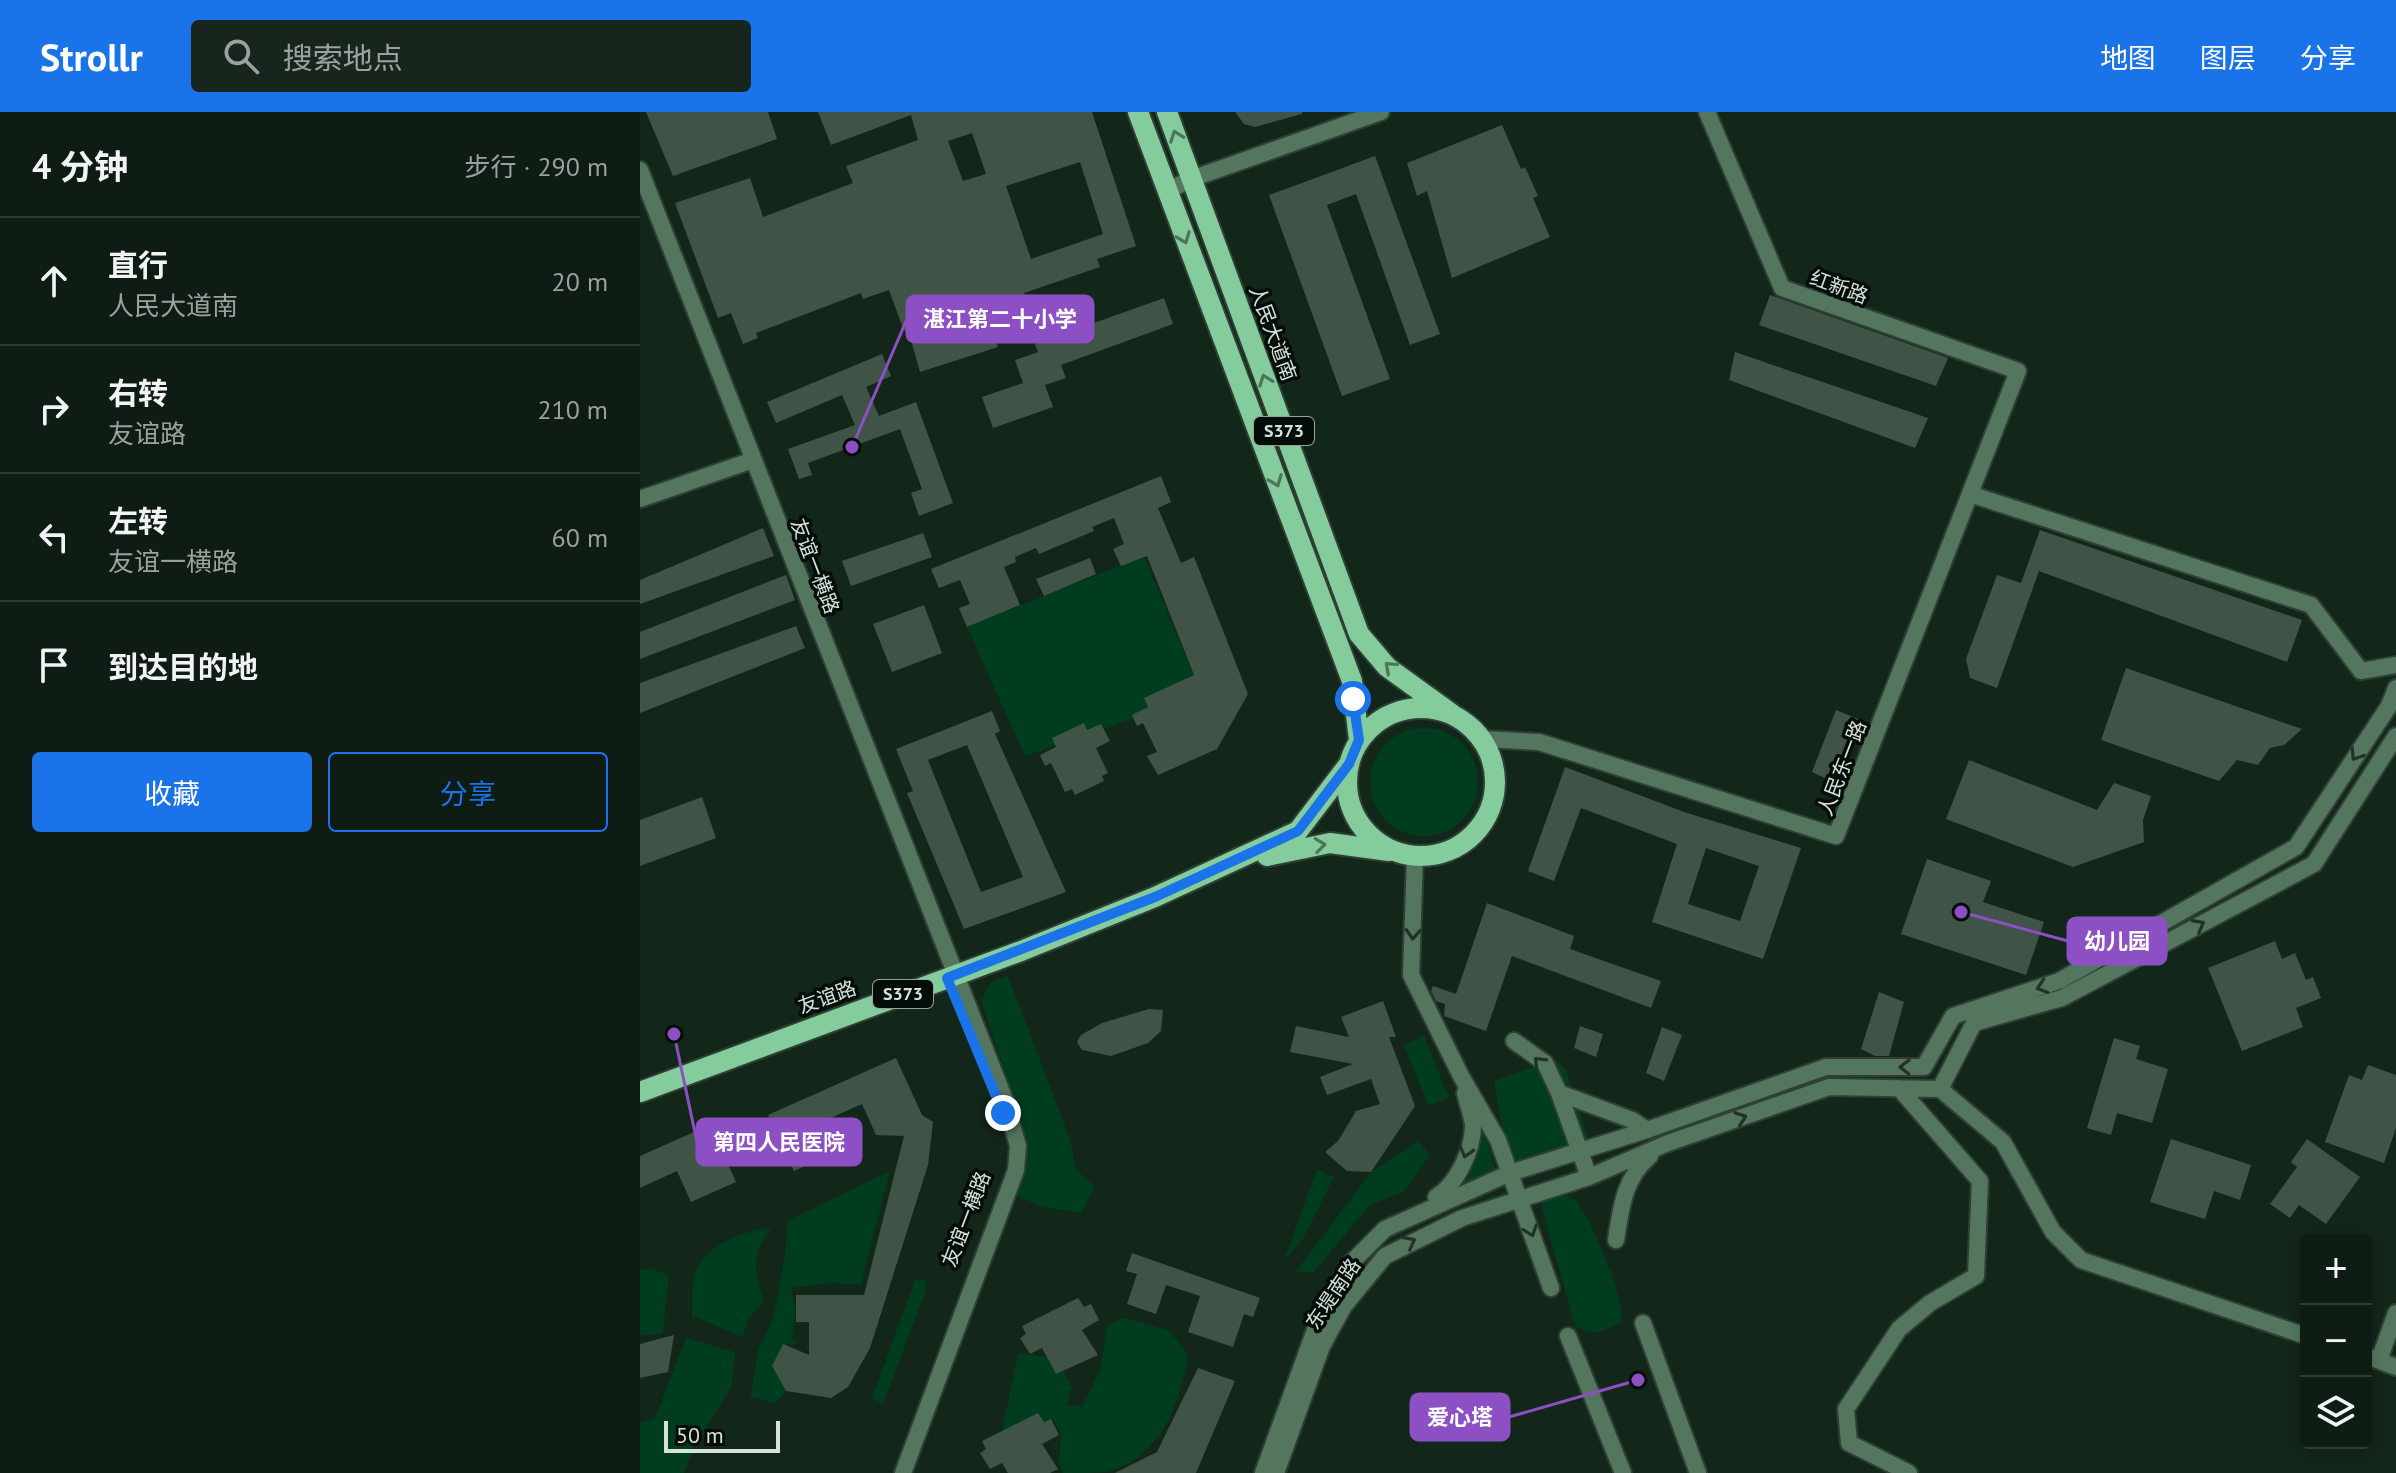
<!DOCTYPE html>
<html lang="zh">
<meta charset="utf-8">
<style>
body{margin:0;font-family:"PT Sans","Noto Sans SC",sans-serif;background:#17251d;color:#f1f3f6}
.controls{position:absolute;right:24px;bottom:24px;display:grid;overflow:hidden;border-radius:8px;box-shadow:0 4px 12px #0003}
.controls button{width:72px;height:72px;display:grid;place-items:center;padding:0;border:0;border-bottom:2px solid #2e3a34;background:#0e1c14;color:#f1f3f6;font:40px sans-serif}
.scale{position:absolute;left:24px;bottom:20px;width:116px;box-sizing:border-box;padding-left:8px;border:4px solid #d6e2da;border-top:0;font-size:22px;line-height:28px;white-space:nowrap;color:#d6e2da;-webkit-text-stroke:6px #050d08;paint-order:stroke}
.stop{position:absolute;width:24px;height:24px;margin:-18px;border:6px solid #1a73e8;border-radius:50%;background:#fff}
.stop.end{background:#1a73e8;border-color:#fff;box-shadow:0 2px 8px #0008}
.list{margin:0;padding:0;list-style:none}
h2{display:flex;justify-content:space-between;align-items:center;height:104px;margin:0;padding:0 32px;font-size:34px}
h2 small{font-size:26px;font-weight:400;color:#9ba1a0}
.list li{display:grid;grid-template-columns:52px 1fr auto;gap:24px;align-items:center;box-sizing:border-box;height:128px;padding:0 32px;border-top:2px solid #2e3a34}
.list b{display:block;font-size:30px;white-space:nowrap}
.list p{margin:0;font-size:26px;white-space:nowrap;color:#9ba1a0}
.list em{font-size:26px;font-style:normal;color:#9ba1a0}
.actions{display:flex;gap:16px;padding:24px 32px}
.actions a{flex:1;padding:18px 0;border:2px solid #1a73e8;border-radius:8px;text-align:center;font-size:28px;color:#1a73e8}
.actions .main{background:#1a73e8;color:#fff}
.icon{flex:none;width:44px;height:44px;fill:none;stroke:currentColor;stroke-width:2;stroke-linecap:round;stroke-linejoin:round}
.map{position:relative;flex:none;width:1756px;height:1361px;overflow:hidden}
header{display:flex;align-items:center;gap:48px;box-sizing:border-box;height:112px;padding:0 40px;background:#1a73e8;color:#fff}
header strong{font-size:38px}
nav{display:flex;gap:44px;margin-inline-start:auto;font-size:28px}
.search{width:560px;height:72px;background:#17251d;display:flex;align-items:center;gap:20px;box-sizing:border-box;padding:0 28px;border-radius:8px;color:#9ba1a0;font-size:30px}
main{display:flex}
aside{flex:1;background:#0e1c14}
.map>svg:first-child{display:block}
.green{fill:#003c1e}
.building{fill:#3f5446;fill-rule:evenodd}
.lines{fill:none;stroke-linecap:round;stroke-linejoin:round}
.minor-casing{stroke:#2e4035;stroke-width:20}
.primary-casing{stroke:#2e4035;stroke-width:24}
.minor{stroke:#54765f;stroke-width:16}
.primary{stroke:#85cc9d;stroke-width:20}
.oneway{stroke:#4b765a}
.oneway2{stroke:#213226}
.route{stroke:#1a73e8;stroke-width:10}
.labels{text-anchor:middle;stroke-width:7;stroke-linejoin:round;paint-order:stroke}
.shield{fill:#050d08;stroke:#97a29b;stroke-width:2}
.shield-label{font-size:18px;font-weight:bold;fill:#d6e2da}
.street-label{font-size:20px;fill:#d6e2da;stroke:#050d08}
.leader{fill:none;stroke:#8d50c4;stroke-width:3}
.callout-dot{fill:#8d50c4;stroke:#050d08;stroke-width:3}
.callout{fill:#8d50c4;stroke:#8d50c4;stroke-width:3}
.callout-label{font-size:22px;text-anchor:middle;font-weight:bold;fill:#fff}
</style>
<header>
<strong>Strollr</strong>
<div class="search"><svg class="icon" aria-label="search" viewBox="0 0 24 24"><circle cx="10" cy="10" r="6"/><path d="M15 15l6 6"/></svg>搜索地点</div>
<nav><a>地图</a><a>图层</a><a>分享</a></nav>
</header>
<main>
<aside>
<h2>4 分钟<small>步行 · 290 m</small></h2>
<ul class="list">
<li><svg class="icon" aria-label="ahead" viewBox="0 0 24 24"><path d="M12 20V5M6 11l6-6 6 6"/></svg><div><b>直行</b><p>人民大道南</p></div><em>20 m</em></li>
<li><svg class="icon" aria-label="right" viewBox="0 0 24 24"><path d="M7 20v-9h11M14 6l5 5-5 5"/></svg><div><b>右转</b><p>友谊路</p></div><em>210 m</em></li>
<li><svg class="icon" aria-label="left" viewBox="0 0 24 24"><path d="M17 20v-9H6M10 6l-5 5 5 5"/></svg><div><b>左转</b><p>友谊一横路</p></div><em>60 m</em></li>
<li><svg class="icon" aria-label="arrive" viewBox="0 0 24 24"><path d="M6 21V4h12l-3 4 3 4H6"/></svg><div><b>到达目的地</b></div></li>
</ul>
<div class="actions"><a class="main">收藏</a><a>分享</a></div>
</aside>
<div class="map">
<svg width="1756" height="1361" viewBox="0 0 1756 1361">
<rect width="100%" height="100%" fill="#13261a"/>
<path class="green" d="M504 444 562 583 385 644 327 515Z
M730 670a54 54 0 1 1 108 0a54 54 0 1 1-108 0Z
M368 864 430 1027 436 1057 455 1075 441 1101 403 1095 377 1084 384 1029 382 1010 341 889 351 870Z
M784 923 809 986 788 993 764 934Z
M915 947 926 958 954 1043 870 1061 854 969Z
M843 1014 855 1058 818 1082Z
M778 1029 790 1043 763 1080 730 1093 673 1161 656 1159 731 1060Z
M677 1057 694 1065 662 1129 644 1148Z
M250 1059 221 1173 193 1171 151 1176 156 1200 152 1225 158 1232H143L133 1254 146 1279 136 1291 110 1285 119 1236 133 1207 146 1136 147 1109Z
M922 1081C927 1084 934 1086 938 1091 953 1111 984 1186 982 1210 965 1218 952 1226 935 1214L902 1097 903 1089Z
M133 1115C111 1138 114 1162 124 1189L108 1207 103 1225 57 1206 52 1207C53 1193 50 1169 57 1156 69 1130 106 1119 133 1115Z
M12 1156 29 1164 23 1221 0 1224V1157Z
M275 1168H285L286 1178 243 1292 232 1286Z
M484 1206 531 1219 548 1243C540 1293 520 1346 467 1360 454 1361 436 1361 423 1361L419 1351 421 1321 413 1307 362 1319 378 1241 407 1245 416 1262 423 1259 432 1276 427 1294H442L460 1259 467 1213Z
M46 1226 95 1240 92 1274 54 1335 44 1361H0V1311L15 1306Z"/>
<path class="building" d="M6 0H128L137 27 33 64Z
M178 0H452L496 134 457 147 460 155 384 181 396 216 356 229 358 235 280 260 268 217 264 219 249 178 223 187 221 181 116 221 118 226 103 232 91 201 78 206 35 91 110 66 123 105 213 71 206 54 278 28 271 3 191 33ZM332 21 346 62 323 69 308 29ZM440 50 463 122 391 147 366 74Z
M595 0H662V2L615 15 604 12Z
M862 13 881 57 885 55 898 84 893 86 910 125 812 166 787 79 777 84 767 51Z
M735 44 800 222 770 233 716 82 687 93 750 267 702 284 629 83Z
M1130 183 1308 246 1296 274 1119 213Z
M524 186 533 212 421 253 426 266 405 273 413 295 353 316 342 285 383 271 375 248 398 240 395 232Z
M1095 240 1288 306 1275 336 1089 268Z
M242 242 251 264 226 275 239 304 276 290 313 391 279 404 271 381 282 377 260 317 168 351 172 363 159 367 148 337 215 313 202 283 136 311 127 290Z
M521 364 531 390 518 396 541 451 554 445 608 582 577 637 518 663 507 644 517 640 503 611 497 614 492 603 508 595 504 586 554 563 507 444 481 454 473 437 484 432 474 406 452 415 454 419 399 442 396 436 375 445 376 450 364 455 380 493 327 515 319 496 330 492 320 468 299 476 291 457Z
M123 416 134 444 0 492V468Z
M1400 418 1662 508 1647 550 1399 459 1357 576 1330 566 1326 547 1357 463 1381 471Z
M283 421 292 445 211 474 202 449Z
M450 446 456 462 404 484 396 467Z
M146 463 155 488 0 547V520Z
M284 493 302 541 252 560 233 512Z
M156 514 165 536 0 601V571Z
M1486 556 1662 617 1644 633 1630 636 1618 653 1597 648 1579 669 1461 628Z
M1196 598 1218 607 1195 671 1172 660Z
M352 599 360 619 355 622 426 780 324 817 267 681 273 679 256 637ZM327 633 383 765 341 780 288 648Z
M444 611 447 618 461 612 470 629 456 636 468 661 462 664 464 669 435 683 432 677 425 680 411 651 405 654 400 643 416 635 412 626Z
M1329 648 1457 698 1474 671 1511 684 1503 708 1504 730 1433 755 1306 707Z
M925 655 1047 701 1161 736 1123 847 1012 810 1037 732 941 696 914 769 888 759ZM1066 736 1119 754 1100 809 1048 792Z
M62 685 76 726 0 754V708Z
M1287 747 1351 769 1343 790 1404 810 1386 863 1261 822Z
M847 791 934 824 930 837 1021 869 1011 896 872 844 846 919 804 904 805 892 796 889 791 879 793 874 816 882Z
M1635 829 1642 847 1655 841 1666 868 1673 865 1681 886 1656 896 1663 915 1602 939 1568 856Z
M1239 880 1264 890 1249 944H1235L1221 937Z
M743 889 756 925H749L775 994 731 1060 707 1059 685 1040 698 1029 716 999 740 992 731 967 687 983 680 965 713 952 650 940 656 914 709 925 701 905Z
M509 897 523 898 521 919 508 931 471 944 442 938 437 930 441 923 462 911Z
M940 914 963 922 956 945 934 936Z
M1022 915 1042 923 1024 969 1006 961Z
M1474 926 1500 934 1496 947 1528 957 1512 1011 1477 1001 1471 1023 1447 1016Z
M256 946 282 1003 293 1010 288 1053 230 1236 208 1275 191 1286 146 1279 132 1254 143 1232 169 1243V1210H156V1183H224L264 1024 236 1023 222 992 186 1008 199 1038 154 1059 128 1003Z
M1728 953 1756 963V1016L1744 1051 1685 1030 1709 963 1722 968Z
M70 1013 96 1070 51 1090 37 1059 0 1076V1044Z
M1531 1027 1611 1053 1600 1088 1574 1079 1565 1107 1510 1090Z
M1667 1027 1720 1065 1686 1112 1659 1093 1650 1106 1630 1092 1657 1055 1651 1050Z
M492 1141 620 1186 613 1205 604 1202 593 1235 548 1220 560 1184 526 1173 516 1202 487 1192 497 1162 486 1159Z
M438 1186 444 1195 451 1192 459 1208 442 1218 458 1243 416 1262 402 1236 390 1242 380 1226 386 1222 382 1214Z
M34 1223 28 1260 0 1266V1232Z
M558 1256 595 1269 556 1361H475L517 1340Z
M398 1301 404 1310 411 1307 419 1323 402 1332 418 1357 410 1361H368L362 1351 350 1357 340 1341 346 1337 342 1329Z"/>
<g class="lines">
<g class="minor-casing">
<path id="minor" d="M0 58 365 988 378 1034 376 1058 263 1361
M527 79 551 67 741 0
M1330 382 1671 493 1721 559 1756 553
M0 387 113 348
M843 627 899 630 1196 724 1378 259 1142 176 1067 0
M775 744 771 863 821 964 858 1028 911 1176
M874 929 905 951 919 981 992 1008 1007 1018
M1259 976 1340 1069 1336 1164 1290 1191 1259 1217 1206 1297 1209 1331 1269 1361
M1300 977 1363 1030 1413 1120 1441 1148 1666 1224
M919 981 949 1065
M796 1085C817 1072 833 1038 833 1013 832 1003 827 991 825 981
M976 1128C981 1096 984 1066 1010 1044
M1003 1211 1058 1361
M928 1224 983 1361
M1726 1244 1756 1255
M1739 1248 1756 1201
M623 1361 679 1207 708 1154 745 1117 870 1061 1007 1018 1186 955H1284L1313 904 1419 869 1656 735 1749 594 1756 576
M636 1361 682 1234 704 1194 745 1144 822 1106 949 1065 1028 1031 1189 975 1300 977 1334 911 1422 886 1674 752 1756 624"/>
</g>
<g class="primary-casing">
<path id="primary" d="M498 0 712 569 719 628
M527 0 719 522 747 555 812 602
M707 670a74 74 0 1 1 148 0a74 74 0 1 1-148 0Z
M627 744 690 731 749 739
M0 980 381 839 515 785 658 719 709 652"/>
</g>
<use href="#minor" class="minor"/>
<use href="#primary" class="primary"/>
</g>
<defs><path id="oneway-chevron" d="M-2-3.5L2.5 0L-2 3.5" fill="none" stroke-width="1.6" stroke-linecap="round" stroke-linejoin="round" transform="scale(2)"/></defs>
<g class="oneway">
<use href="#oneway-chevron" transform="translate(536 24) rotate(-110)"/>
<use href="#oneway-chevron" transform="translate(544 126) rotate(69)"/>
<use href="#oneway-chevron" transform="translate(625 268) rotate(-110)"/>
<use href="#oneway-chevron" transform="translate(636 369) rotate(69)"/>
<use href="#oneway-chevron" transform="translate(750 555) rotate(-138)"/>
<use href="#oneway-chevron" transform="translate(680 733) rotate(-7)"/>
</g>
<g class="oneway2">
<use href="#oneway-chevron" transform="translate(1716 643) rotate(123)"/>
<use href="#oneway-chevron" transform="translate(1559 813) rotate(-28)"/>
<use href="#oneway-chevron" transform="translate(773 822) rotate(93)"/>
<use href="#oneway-chevron" transform="translate(1402 875) rotate(162)"/>
<use href="#oneway-chevron" transform="translate(899 950) rotate(-135)"/>
<use href="#oneway-chevron" transform="translate(1265 955) rotate(-179)"/>
<use href="#oneway-chevron" transform="translate(1101 1006) rotate(-19)"/>
<use href="#oneway-chevron" transform="translate(826 1040) rotate(106)"/>
<use href="#oneway-chevron" transform="translate(891 1119) rotate(71)"/>
<use href="#oneway-chevron" transform="translate(770 1130) rotate(-28)"/>
</g>
<g class="lines">
<path class="route" d="M363 1001 307 866 515 785 658 719 709 652 719 628 713 587"/>
</g>
<g class="labels">
<g class="shield">
<rect x="614" y="305" width="60" height="28" rx="6"/>
<rect x="233" y="868" width="60" height="28" rx="6"/>
</g>
<g class="shield-label">
<text x="644" y="325">S373</text>
<text x="263" y="888">S373</text>
</g>
<g class="street-label">
<text transform="translate(1199 175) rotate(20)" y="7">红新路</text>
<text transform="translate(633 221) rotate(70)" y="7">人民大道南</text>
<text transform="translate(175 454) rotate(69)" y="7">友谊一横路</text>
<text transform="translate(1202 656) rotate(-69)" y="7">人民东一路</text>
<text transform="translate(187 885) rotate(-20)" y="7">友谊路</text>
<text transform="translate(326 1107) rotate(-69)" y="7">友谊一横路</text>
<text transform="translate(693 1182) rotate(-56)" y="7">东堤南路</text>
</g>
</g>
<path class="leader" d="M212 335L267 207M1321 800L1428 829M34 922L57 1030M998 1268L869 1305"/>
<g class="callout-dot">
<circle cx="212" cy="335" r="8"/>
<circle cx="1321" cy="800" r="8"/>
<circle cx="34" cy="922" r="8"/>
<circle cx="998" cy="1268" r="8"/>
</g>
<g class="callout">
<rect x="267" y="184" width="186" height="46" rx="8"/>
<rect x="1428" y="806" width="98" height="46" rx="8"/>
<rect x="57" y="1007" width="164" height="46" rx="8"/>
<rect x="771" y="1282" width="98" height="46" rx="8"/>
</g>
<g class="callout-label">
<text x="360" y="215">湛江第二十小学</text>
<text x="1477" y="837">幼儿园</text>
<text x="139" y="1038">第四人民医院</text>
<text x="820" y="1313">爱心塔</text>
</g>
</svg>
<div class="controls">
<button>+</button>
<button>−</button>
<button><svg class="icon" aria-label="layers" viewBox="0 0 24 24"><path d="M12 4l9 5-9 5-9-5zM3 14l9 5 9-5"/></svg></button>
</div>
<div class="scale">50 m</div>
<div class="stop" style="left:713px;top:587px"></div>
<div class="stop end" style="left:363px;top:1001px"></div>
</div>
</main>
